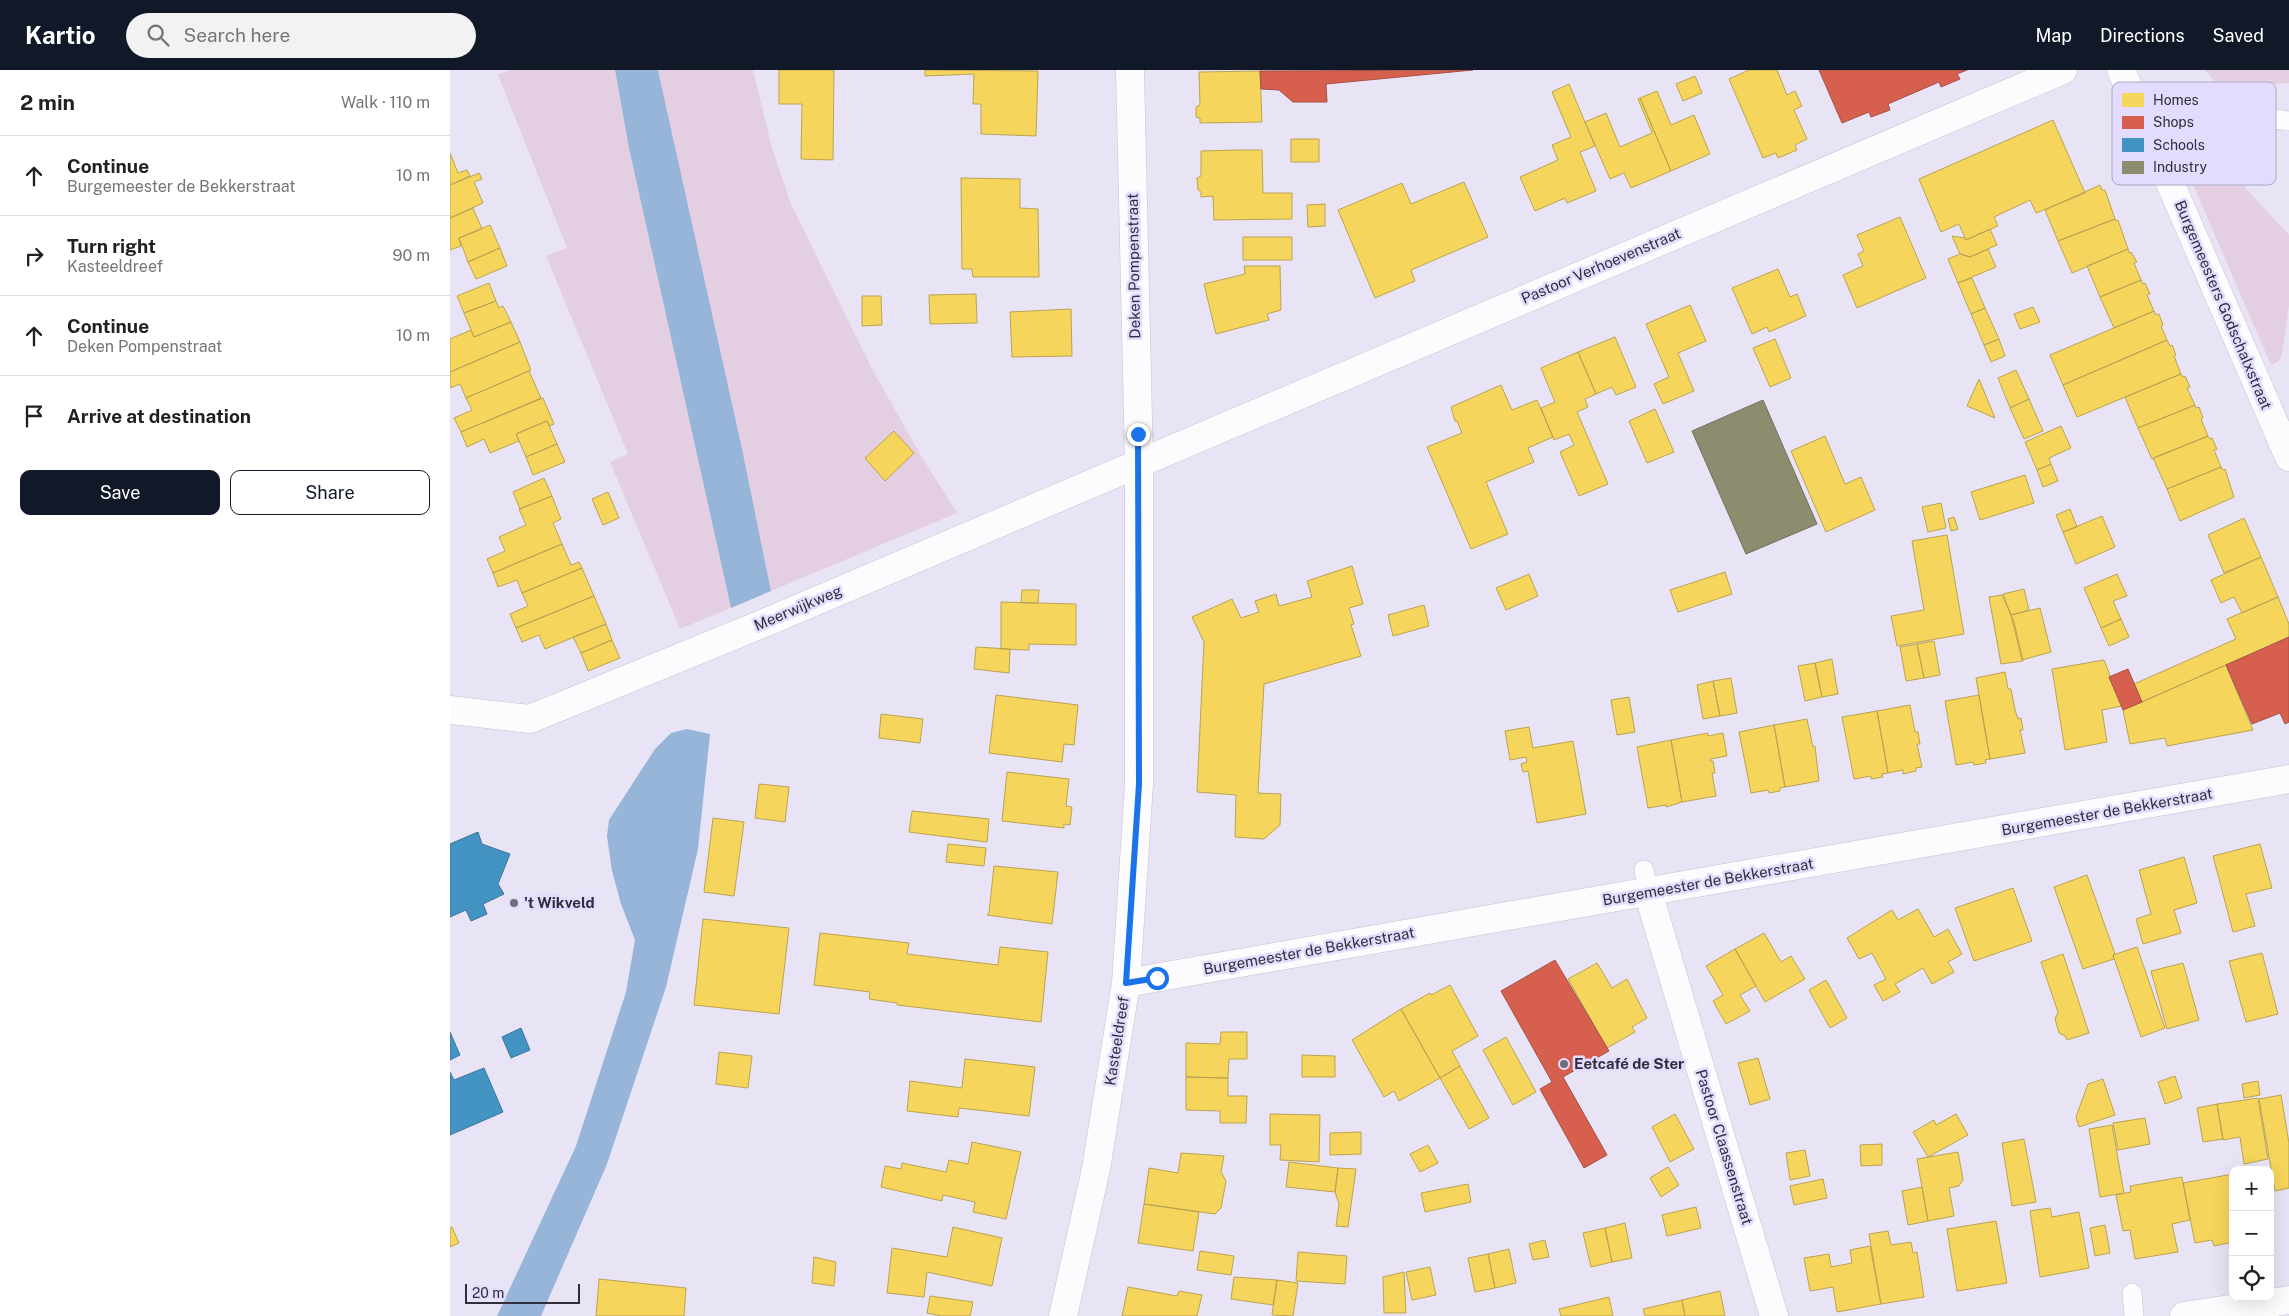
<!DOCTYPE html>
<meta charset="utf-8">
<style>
body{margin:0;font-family:"Public Sans",sans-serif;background:#f2f2f2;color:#202124}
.controls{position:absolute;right:15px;bottom:15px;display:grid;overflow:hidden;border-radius:10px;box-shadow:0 5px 20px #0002}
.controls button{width:45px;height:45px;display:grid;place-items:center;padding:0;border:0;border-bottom:1px solid #e0e0e0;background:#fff;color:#202124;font:25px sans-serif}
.scale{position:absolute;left:15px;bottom:12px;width:115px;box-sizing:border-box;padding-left:5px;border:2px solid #302e3b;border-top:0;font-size:14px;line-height:18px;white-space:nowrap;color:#302e3b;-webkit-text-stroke:4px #e3dcfe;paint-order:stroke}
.stop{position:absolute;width:15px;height:15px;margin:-11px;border:4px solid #1a73e8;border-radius:50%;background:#fff}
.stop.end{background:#1a73e8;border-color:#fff;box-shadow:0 1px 5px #0008}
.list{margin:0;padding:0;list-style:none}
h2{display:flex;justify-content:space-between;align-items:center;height:65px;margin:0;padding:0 20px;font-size:21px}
h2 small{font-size:16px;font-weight:400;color:#757577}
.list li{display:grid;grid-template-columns:32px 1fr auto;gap:15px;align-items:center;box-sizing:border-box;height:80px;padding:0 20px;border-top:1px solid #e0e0e0}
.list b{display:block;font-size:19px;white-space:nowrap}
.list p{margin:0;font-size:16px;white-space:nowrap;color:#757577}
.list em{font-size:16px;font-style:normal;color:#757577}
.actions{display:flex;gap:10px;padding:15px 20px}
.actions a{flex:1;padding:11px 0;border:1px solid #111827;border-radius:10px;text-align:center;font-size:18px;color:#111827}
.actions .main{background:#111827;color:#fff}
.icon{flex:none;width:28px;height:28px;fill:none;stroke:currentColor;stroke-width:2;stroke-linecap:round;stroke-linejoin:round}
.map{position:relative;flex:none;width:1839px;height:1246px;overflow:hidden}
header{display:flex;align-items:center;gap:30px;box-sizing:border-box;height:70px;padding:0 25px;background:#111827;color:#fff}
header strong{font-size:24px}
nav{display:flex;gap:28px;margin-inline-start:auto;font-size:18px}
.search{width:350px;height:45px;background:#f2f2f2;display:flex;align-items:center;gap:12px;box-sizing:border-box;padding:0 18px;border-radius:28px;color:#757577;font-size:19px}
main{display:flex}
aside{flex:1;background:#fff}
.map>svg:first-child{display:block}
.green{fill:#e4cfe2}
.water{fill:#96b5d8}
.homes{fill:#f6d55c;stroke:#bba352}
.shops{fill:#d6604d;stroke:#a45148}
.schools{fill:#4393c3;stroke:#3d759a}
.industry{fill:#8c8c6e;stroke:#70705f}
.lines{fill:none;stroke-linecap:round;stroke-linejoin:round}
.lane-casing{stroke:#c4c2d0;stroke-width:20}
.street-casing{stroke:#c4c2d0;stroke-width:29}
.lane{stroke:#fcfbfe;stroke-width:19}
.street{stroke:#fcfbfe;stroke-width:28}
.route{stroke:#1a73e8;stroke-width:6}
.poi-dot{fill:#706e7c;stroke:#e3dcfe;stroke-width:2}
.labels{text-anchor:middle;stroke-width:5;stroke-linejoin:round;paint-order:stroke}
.street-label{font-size:15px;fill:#302e3b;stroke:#e3dcfe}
.poi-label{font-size:15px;font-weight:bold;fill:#302e3b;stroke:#e3dcfe;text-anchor:start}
.key{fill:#e3dcfe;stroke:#ada8c4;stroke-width:1}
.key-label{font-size:14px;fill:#302e3b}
</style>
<header>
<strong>Kartio</strong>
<div class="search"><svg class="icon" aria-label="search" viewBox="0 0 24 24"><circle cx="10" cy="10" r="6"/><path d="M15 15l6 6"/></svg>Search here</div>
<nav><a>Map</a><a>Directions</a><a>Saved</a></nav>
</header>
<main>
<aside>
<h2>2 min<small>Walk · 110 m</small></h2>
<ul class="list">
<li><svg class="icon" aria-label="ahead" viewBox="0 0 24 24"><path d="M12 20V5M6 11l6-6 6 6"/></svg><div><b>Continue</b><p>Burgemeester de Bekkerstraat</p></div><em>10 m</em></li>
<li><svg class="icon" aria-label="right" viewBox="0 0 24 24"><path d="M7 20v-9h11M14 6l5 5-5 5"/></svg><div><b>Turn right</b><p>Kasteeldreef</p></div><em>90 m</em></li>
<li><svg class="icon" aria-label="ahead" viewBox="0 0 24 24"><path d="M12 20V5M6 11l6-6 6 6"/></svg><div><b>Continue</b><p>Deken Pompenstraat</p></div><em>10 m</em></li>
<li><svg class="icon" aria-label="arrive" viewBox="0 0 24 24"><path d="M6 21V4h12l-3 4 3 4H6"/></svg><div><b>Arrive at destination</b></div></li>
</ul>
<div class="actions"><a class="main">Save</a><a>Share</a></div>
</aside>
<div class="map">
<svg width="1839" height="1246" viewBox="0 0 1839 1246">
<rect width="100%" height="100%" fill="#e8e4f6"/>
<path class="green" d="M59 0H165L179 78 281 538 230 559 160 392 178 384 96 186 117 178 48 5Z
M208 0H303L322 78 341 134 422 299 473 389 507 443 321 521 291 374Z
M1755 0H1839V13L1775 18 1768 15Z
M1758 81 1766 86 1839 165V235L1832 286 1828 292 1821 295 1729 82Z"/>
<path class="water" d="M165 0H208L291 374 321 521 281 538 179 78Z
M237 659 260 664 248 779 216 917 157 1094 91 1246H47L126 1076 176 922 185 870 171 834 162 801 157 766 159 750 205 679 221 663Z"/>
<path class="homes" d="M329 0H384L383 90 351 89 352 34H329Z
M475 0 588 1 586 66 531 64V34H523L524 4 475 6Z
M1299 0H1327L1337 25 1345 21 1352 36 1344 40 1357 69 1345 75 1347 80 1328 88 1326 83 1313 88 1279 9Z
M810 1 812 52 750 53V48L746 47V37L750 35 749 2Z
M1245 6 1252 23 1233 31 1226 14Z
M1119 14 1145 76 1130 82 1146 121 1117 133 1115 128 1085 141 1070 107 1108 90 1102 75 1121 67 1102 22Z
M1207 21 1221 55 1244 45 1260 84 1221 101 1190 28Z
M1190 28 1221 101 1181 118 1174 103 1160 109 1135 52 1156 43 1170 77 1202 63 1188 29Z
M1603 50 1635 123 1586 143 1580 130 1544 147 1548 156 1516 170 1509 154 1491 162 1469 109Z
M841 69H869V92H841Z
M788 80H812L813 123H842V149L764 150 763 126 751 127V122L748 120 747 108 751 106V81Z
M0 83 8 103 17 100 20 106 0 115Z
M29 103 32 109 24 112 33 133 0 148V115Z
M511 108 570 109V138L588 139 589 207H523L522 199H512Z
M1014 112 1038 167 961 200 965 211 925 228 888 140 952 113 961 134Z
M1650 115 1652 120H1655L1665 149 1608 171 1595 140Z
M875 134V156L858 157 857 135Z
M23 138 32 159 9 168 11 176 0 180V148Z
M1450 147 1476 208 1407 238 1393 205 1413 196 1408 184 1414 181 1407 165Z
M1665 149 1666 151 1668 150 1678 179 1622 203 1608 171Z
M40 155 50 178 18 192 9 168Z
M1540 159 1547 175 1520 187 1510 184 1502 166 1515 168 1516 170Z
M793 167H842V190H793Z
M50 178 57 196 26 209 18 192Z
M1538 179 1546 197 1508 213 1498 189 1510 184 1520 187Z
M1678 179 1679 183 1681 182 1687 192 1684 193 1691 210 1650 227 1637 196Z
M794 196H830L831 240 817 244 819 250 766 264 754 214 795 204Z
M1328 199 1340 227 1347 224 1356 246 1319 262 1317 257 1302 264 1282 218Z
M1522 208 1535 238 1521 244 1508 213Z
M1691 210 1693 214 1695 213 1700 224 1697 225 1704 241 1664 258 1650 227Z
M39 213 46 231 14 243 7 226Z
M526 224 527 253 480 254 479 225Z
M412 226H431L432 255 412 256Z
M46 231 49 238 53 236 61 252 24 267 14 243Z
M1240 235 1256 271 1228 283 1244 321 1213 334 1204 314 1219 307 1196 254Z
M1583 237 1590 252 1570 259 1564 244Z
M1535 238 1549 269 1534 275 1521 244Z
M621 239 622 286 562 287 560 242Z
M1704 241 1706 245 1709 244 1713 255 1711 256 1717 270 1613 315 1600 285Z
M61 252 70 272 0 302V269L21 260 24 267Z
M1165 267 1186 317 1166 325 1162 317 1146 324 1128 282Z
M1325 269 1341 308 1320 317 1303 278Z
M1549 269 1555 286 1541 292 1534 275Z
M1717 270 1720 276 1722 275 1726 285 1724 286 1731 304 1627 347 1613 315Z
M70 272 81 300 16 328 10 314 0 318V302Z
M1128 282 1146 324 1135 329 1138 337 1127 342 1158 414 1129 426 1110 382 1124 375 1119 364 1104 370 1091 338 1105 332 1091 298Z
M1566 300 1579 329 1560 338 1548 308Z
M79 301 91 328 11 362 4 348 22 340 16 328Z
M1731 304 1733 307 1735 306 1740 317 1737 318 1745 335 1688 358 1675 327Z
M1529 309 1545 348 1517 336Z
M1051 315 1062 340 1087 330 1103 367 1078 378 1084 392 1036 412 1058 464 1021 479 977 377 1012 363 1007 351H1005L1001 337Z
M93 328 104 354 100 356 97 351 66 364 69 371 40 383 34 369 17 377 11 362Z
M1579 329 1593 361 1574 369 1560 338Z
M1745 335 1746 338 1749 337 1753 348 1751 349 1758 366 1702 389 1688 358Z
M1205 339 1224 382 1197 393 1179 351Z
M97 351 107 374 76 387 66 364Z
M1611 356 1621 378 1599 388 1601 394 1587 400 1575 372Z
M444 361 464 383 435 411 415 388Z
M1375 366 1395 414 1411 407 1425 440 1376 462 1341 381Z
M1758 366 1760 369 1762 368 1767 379 1764 380 1771 397 1717 419 1703 388Z
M107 374 115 392 83 405 76 387Z
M1601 394 1608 411 1593 417 1587 400Z
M1771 397 1773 400 1775 399 1784 427 1730 451 1717 419Z
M1575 405 1584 433 1530 450 1521 422Z
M94 408 102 426 70 439 63 422Z
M158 422 169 448 153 455 142 429Z
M102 426 111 449 103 453 112 474 43 503 37 489 55 481 49 467 76 455 69 439Z
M1491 433 1496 458 1478 462 1472 437Z
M1620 439 1627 457 1613 462 1606 445Z
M1652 446 1665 477 1626 494 1613 462Z
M1504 447 1508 459 1501 461 1498 449Z
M1794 448 1811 487 1774 503 1758 465Z
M1497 465 1514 564 1447 576 1441 546 1474 540 1462 471Z
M112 474 121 495 129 492 132 498 72 523 67 510 48 517 43 503Z
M1811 487 1828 527 1792 543 1784 527 1771 533 1761 510Z
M902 496 913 534 899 538 904 554 901 555 911 586 814 614 808 723 831 724 830 755 814 769 785 767 786 725 747 722 754 572 742 547 782 529 791 548 809 542 805 531 826 524 829 536 862 527 857 511Z
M132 498 144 526 66 558 60 544 78 536 72 523Z
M1275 502 1282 524 1228 542 1220 520Z
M1079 504 1088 526 1056 540 1046 518Z
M1667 504 1677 526 1663 531 1671 549 1651 558 1634 518Z
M1574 519 1579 540 1561 545 1553 524Z
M572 520H589L588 533H571Z
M1552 525 1564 552 1573 591 1551 594 1539 527Z
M144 526 156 554 95 579 89 565 72 572 66 558Z
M1828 527 1839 554V567L1692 632 1684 614 1786 569 1777 549Z
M551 532 626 534V575L579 574V580L551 579Z
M974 535 979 556 943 566 938 545Z
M1590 538 1601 582 1572 590 1561 545Z
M1671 549 1679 567 1659 576 1651 558Z
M156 554 162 570 131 583 123 567Z
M162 570 170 588 138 601 131 583Z
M1484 571 1490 605 1474 608 1467 574Z
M1467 574 1474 608 1456 611 1450 577Z
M526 577 560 579 559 603 524 599Z
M1382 589 1388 624 1372 627 1365 593Z
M1654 590 1672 636 1652 640 1657 672 1615 680 1602 599Z
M1365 593 1372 627 1355 631 1348 596Z
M1776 595 1803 660 1717 676 1715 668 1680 674 1673 640Z
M1555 602 1558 619H1561L1565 640 1568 649 1571 648 1573 660H1570L1575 683 1540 689 1526 608Z
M1281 608 1287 643 1270 646 1263 611Z
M1263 611 1270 646 1253 649 1247 615Z
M546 625 628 635 624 675 614 674 612 692 539 683Z
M1529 625 1540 689 1535 690 1536 693 1524 695 1523 692 1506 695 1495 631Z
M1179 627 1185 662 1167 665 1161 630Z
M1460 635 1465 662H1468L1470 674H1467L1472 697 1466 698V701L1453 704V700L1438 703 1427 641Z
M1427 641 1438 703 1432 704 1433 707 1421 709V706L1404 709 1392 647Z
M431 644 473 649 470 673 429 668Z
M1357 649 1363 677 1365 676 1369 711 1335 717 1324 655Z
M1324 655 1335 717 1330 718V721L1319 723 1318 720 1301 723 1289 662Z
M1079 657 1083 678 1123 671 1136 744 1087 753 1078 701 1073 702 1071 694 1077 692 1076 687 1060 690 1055 661Z
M1258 663V666L1273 663 1277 686 1260 689V691H1263L1265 703H1262L1266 726 1232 732 1221 670Z
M1221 670 1232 732 1216 737V735L1198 738 1187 677Z
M557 702 619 709 616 736 622 737 620 755 614 754V758L552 751Z
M309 714 339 717 335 752 305 748Z
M462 741 539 749 537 772 459 762Z
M263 748 294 752 284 826 254 822Z
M498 774 536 778 534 796 496 792Z
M1810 774 1822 818 1796 824 1805 856 1783 862 1763 786Z
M1734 787 1747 833 1724 840 1731 863 1693 874 1686 849 1701 844 1689 800Z
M544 796 608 802 602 854 537 845 539 843Z
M1637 805 1665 884 1663 885 1664 889 1633 899 1604 817Z
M1563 818 1582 871 1524 891 1505 838Z
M1468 839 1484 867 1498 859 1512 884 1498 892 1504 902 1482 914 1473 898 1445 914 1450 922 1433 931 1424 915 1436 909 1422 883 1409 889 1397 868 1442 840 1448 850Z
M253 849 339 858 329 944 244 935Z
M370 863 459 873 457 884 548 895 550 877 598 882 591 952 447 935V933L419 929 420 922 364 915Z
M1314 863 1331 892 1341 886 1355 909 1315 932 1285 879Z
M1687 877 1715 958 1691 967 1663 885Z
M1285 879 1306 916 1290 925 1300 941 1276 954 1263 931 1273 925 1256 896Z
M1812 883 1828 944 1796 952 1779 891Z
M1613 884 1639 963 1617 970 1615 966 1609 963 1605 949 1608 942 1591 892Z
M1147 893 1162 918 1177 909 1197 948 1182 957 1185 962 1157 978 1118 909Z
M1733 893 1749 950 1717 959 1701 901Z
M1376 910 1397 948 1380 958 1359 920Z
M1000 915 1028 966 1002 981 1010 996 990 1008 951 939 980 923 981 925Z
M951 939 990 1008 949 1031 944 1021 934 1027 902 970Z
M771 962H797V989H779L778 1008 736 1007V973L770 974Z
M1056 967 1086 1022 1063 1035 1033 980Z
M269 982 302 986 298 1018 266 1014Z
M852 985 885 986V1007H852Z
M1308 988 1320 1029 1300 1035 1288 993Z
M515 989 585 997 579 1046 509 1038 508 1047 457 1041 460 1011 512 1018Z
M1010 996 1039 1048 1019 1059 990 1008Z
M1725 1006 1732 1028 1715 1034 1708 1012Z
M736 1007 778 1008V1026H797L796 1053H770V1041L736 1040Z
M1653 1009 1665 1045 1629 1057 1626 1047 1638 1014Z
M1808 1011 1810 1025 1794 1028 1792 1014Z
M1831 1025 1839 1073V1118L1825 1121 1809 1029Z
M1808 1028 1818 1089 1794 1094 1790 1067 1773 1070 1767 1034Z
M1767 1034 1773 1069 1753 1072 1747 1038Z
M820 1044 870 1045 869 1092 830 1090 831 1075H820Z
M1225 1044 1244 1079 1220 1092 1202 1057Z
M1506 1044 1518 1065 1478 1087 1463 1062 1484 1050 1486 1055Z
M1695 1048 1700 1074 1668 1080 1663 1053Z
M1662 1055 1674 1123 1650 1127 1639 1059Z
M911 1062V1084L880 1085V1063Z
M1574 1069 1586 1132 1562 1136 1552 1073Z
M522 1072 571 1082 556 1149 523 1142 525 1132 493 1125 492 1131 431 1117 435 1096 451 1099 452 1093 496 1102 499 1090 518 1094Z
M1432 1074V1095L1411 1096 1410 1075Z
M978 1075 988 1093 970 1102 960 1084Z
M1355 1080 1360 1106 1340 1110 1336 1083Z
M1508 1082 1513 1109 1509 1116 1499 1118 1504 1146 1478 1151 1467 1089Z
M731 1083 774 1086 771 1102 776 1111 771 1138 765 1144 694 1134 699 1098 728 1103Z
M839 1092 888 1098 885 1122 836 1117Z
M1218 1097 1229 1115 1211 1127 1200 1108Z
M888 1098 906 1099 898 1157 886 1156 889 1134 885 1122Z
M1783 1104V1172L1764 1176 1762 1170 1745 1173 1733 1113Z
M1732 1107 1740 1150 1722 1154 1728 1182 1685 1189 1680 1160 1673 1161 1666 1125 1681 1122 1680 1116Z
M1373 1109 1377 1128 1344 1135 1340 1116Z
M1018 1114 1021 1132 975 1142 971 1123Z
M1472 1117 1478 1151 1458 1155 1452 1121Z
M694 1134 749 1142 743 1181 688 1173Z
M1246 1137 1251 1158 1217 1166 1212 1145Z
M1600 1138 1602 1147 1629 1142 1639 1198 1590 1207 1580 1141Z
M1546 1151 1557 1213 1507 1221 1497 1159Z
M1175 1153 1182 1188 1162 1192 1155 1158Z
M1655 1155 1660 1183 1645 1186 1640 1158Z
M2 1157 9 1173 0 1177V1158Z
M503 1157 552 1168 542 1216 477 1202 474 1227 437 1223 442 1178 497 1187Z
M1155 1158 1162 1192 1141 1197 1133 1163Z
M1438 1161 1441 1175 1461 1172 1463 1183 1467 1182 1474 1227 1431 1234 1419 1164Z
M1095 1170 1099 1187 1083 1190 1079 1174Z
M1420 1176 1431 1234 1387 1242 1383 1217 1360 1221 1354 1188 1379 1184 1381 1197 1402 1193 1400 1180Z
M1059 1179 1066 1213 1045 1218 1038 1184Z
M750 1181 784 1186 781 1205 747 1200Z
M848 1182 897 1186 895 1214 846 1211Z
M1038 1184 1045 1218 1025 1222 1018 1188Z
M364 1187 386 1192 384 1216 362 1213Z
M980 1197 986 1225 962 1230 956 1202Z
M954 1202 956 1243H934L933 1207Z
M784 1207 827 1210 823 1235 781 1229Z
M149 1209 236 1218 234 1246H146Z
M827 1210 848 1213 843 1246 822 1245Z
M678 1217 727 1226 729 1221 752 1225 747 1246H672Z
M1270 1221 1275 1246H1235L1232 1230Z
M480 1226 523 1232 520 1246H491L477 1243Z
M1159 1227 1163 1246H1111L1109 1239Z
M1232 1230 1235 1246H1195L1193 1239Z"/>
<path class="shops" d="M1023 0 876 14 877 32H843L829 20 811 19 810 1Z
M1369 0H1517L1507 4 1510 9 1491 17 1489 12 1438 34 1440 40 1421 47 1419 42 1392 53Z
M1839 567V652L1835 654 1830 643 1802 654 1776 595Z
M1678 599 1692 632 1673 640 1659 607Z
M1105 890 1159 981 1113 1007 1157 1085 1134 1098 1090 1019 1102 1012 1051 921Z"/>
<path class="schools" d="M28 762 32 774 60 784 48 814 54 824 33 834 37 844 21 851 16 840 0 847V774Z
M71 958 80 980 61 988 52 967Z
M0 962 10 985 0 990Z
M34 998 53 1042 0 1065V1002L4 1010Z"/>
<path class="industry" d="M1313 330 1367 454 1296 484 1242 361Z"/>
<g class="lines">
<g class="lane-casing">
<path id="lane" d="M1690 42 1715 39 1727 35 1839 51
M1194 800 1198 822
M1682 1223 1684 1246"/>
</g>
<g class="street-casing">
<path id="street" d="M1671 0 1839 387
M0 640 80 649 319 551 1613 0
M1198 822 1324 1246
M676 913 1839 709
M613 1246 646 1099 676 913 689 714V392L680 0
M1734 1246 1839 1230"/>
</g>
<use href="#lane" class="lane"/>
<use href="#street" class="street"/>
</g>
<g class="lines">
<path class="route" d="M688 364 689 714 676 913 707 908"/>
</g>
<g class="poi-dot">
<circle cx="64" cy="833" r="5"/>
<circle cx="1114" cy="994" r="5"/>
</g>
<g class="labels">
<g class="street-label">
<text transform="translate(684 196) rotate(-91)" y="5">Deken Pompenstraat</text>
<text transform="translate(1151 196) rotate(-23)" y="5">Pastoor Verhoevenstraat</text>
<text transform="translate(1773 235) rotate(67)" y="5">Burgemeesters Godschalxstraat</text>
<text transform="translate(348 538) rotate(-23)" y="5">Meerwijkweg</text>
<text transform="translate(1657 742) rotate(-10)" y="5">Burgemeester de Bekkerstraat</text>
<text transform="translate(1258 812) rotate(-10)" y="5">Burgemeester de Bekkerstraat</text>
<text transform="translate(859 881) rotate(-10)" y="5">Burgemeester de Bekkerstraat</text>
<text transform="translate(667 971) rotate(-81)" y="5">Kasteeldreef</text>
<text transform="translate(1274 1077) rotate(73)" y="5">Pastoor Claassenstraat</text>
</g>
<g class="poi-label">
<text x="74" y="838">'t Wikveld</text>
<text x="1124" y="999">Eetcafé de Ster</text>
</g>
</g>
<rect x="1662" y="12" width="164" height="103" rx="8" class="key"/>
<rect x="1672" y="23" width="22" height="14" fill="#f6d55c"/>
<rect x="1672" y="46" width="22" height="13" fill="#d6604d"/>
<rect x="1672" y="68" width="22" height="14" fill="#4393c3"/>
<rect x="1672" y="91" width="22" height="13" fill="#8c8c6e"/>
<g class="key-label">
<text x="1703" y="35">Homes</text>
<text x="1703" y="57">Shops</text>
<text x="1703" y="80">Schools</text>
<text x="1703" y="102">Industry</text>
</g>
</svg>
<div class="controls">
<button>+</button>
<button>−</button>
<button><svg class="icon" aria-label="locate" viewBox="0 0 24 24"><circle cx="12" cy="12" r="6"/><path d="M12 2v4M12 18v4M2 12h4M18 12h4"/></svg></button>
</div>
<div class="scale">20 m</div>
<div class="stop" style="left:707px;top:908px"></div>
<div class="stop end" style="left:688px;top:364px"></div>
</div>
</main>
